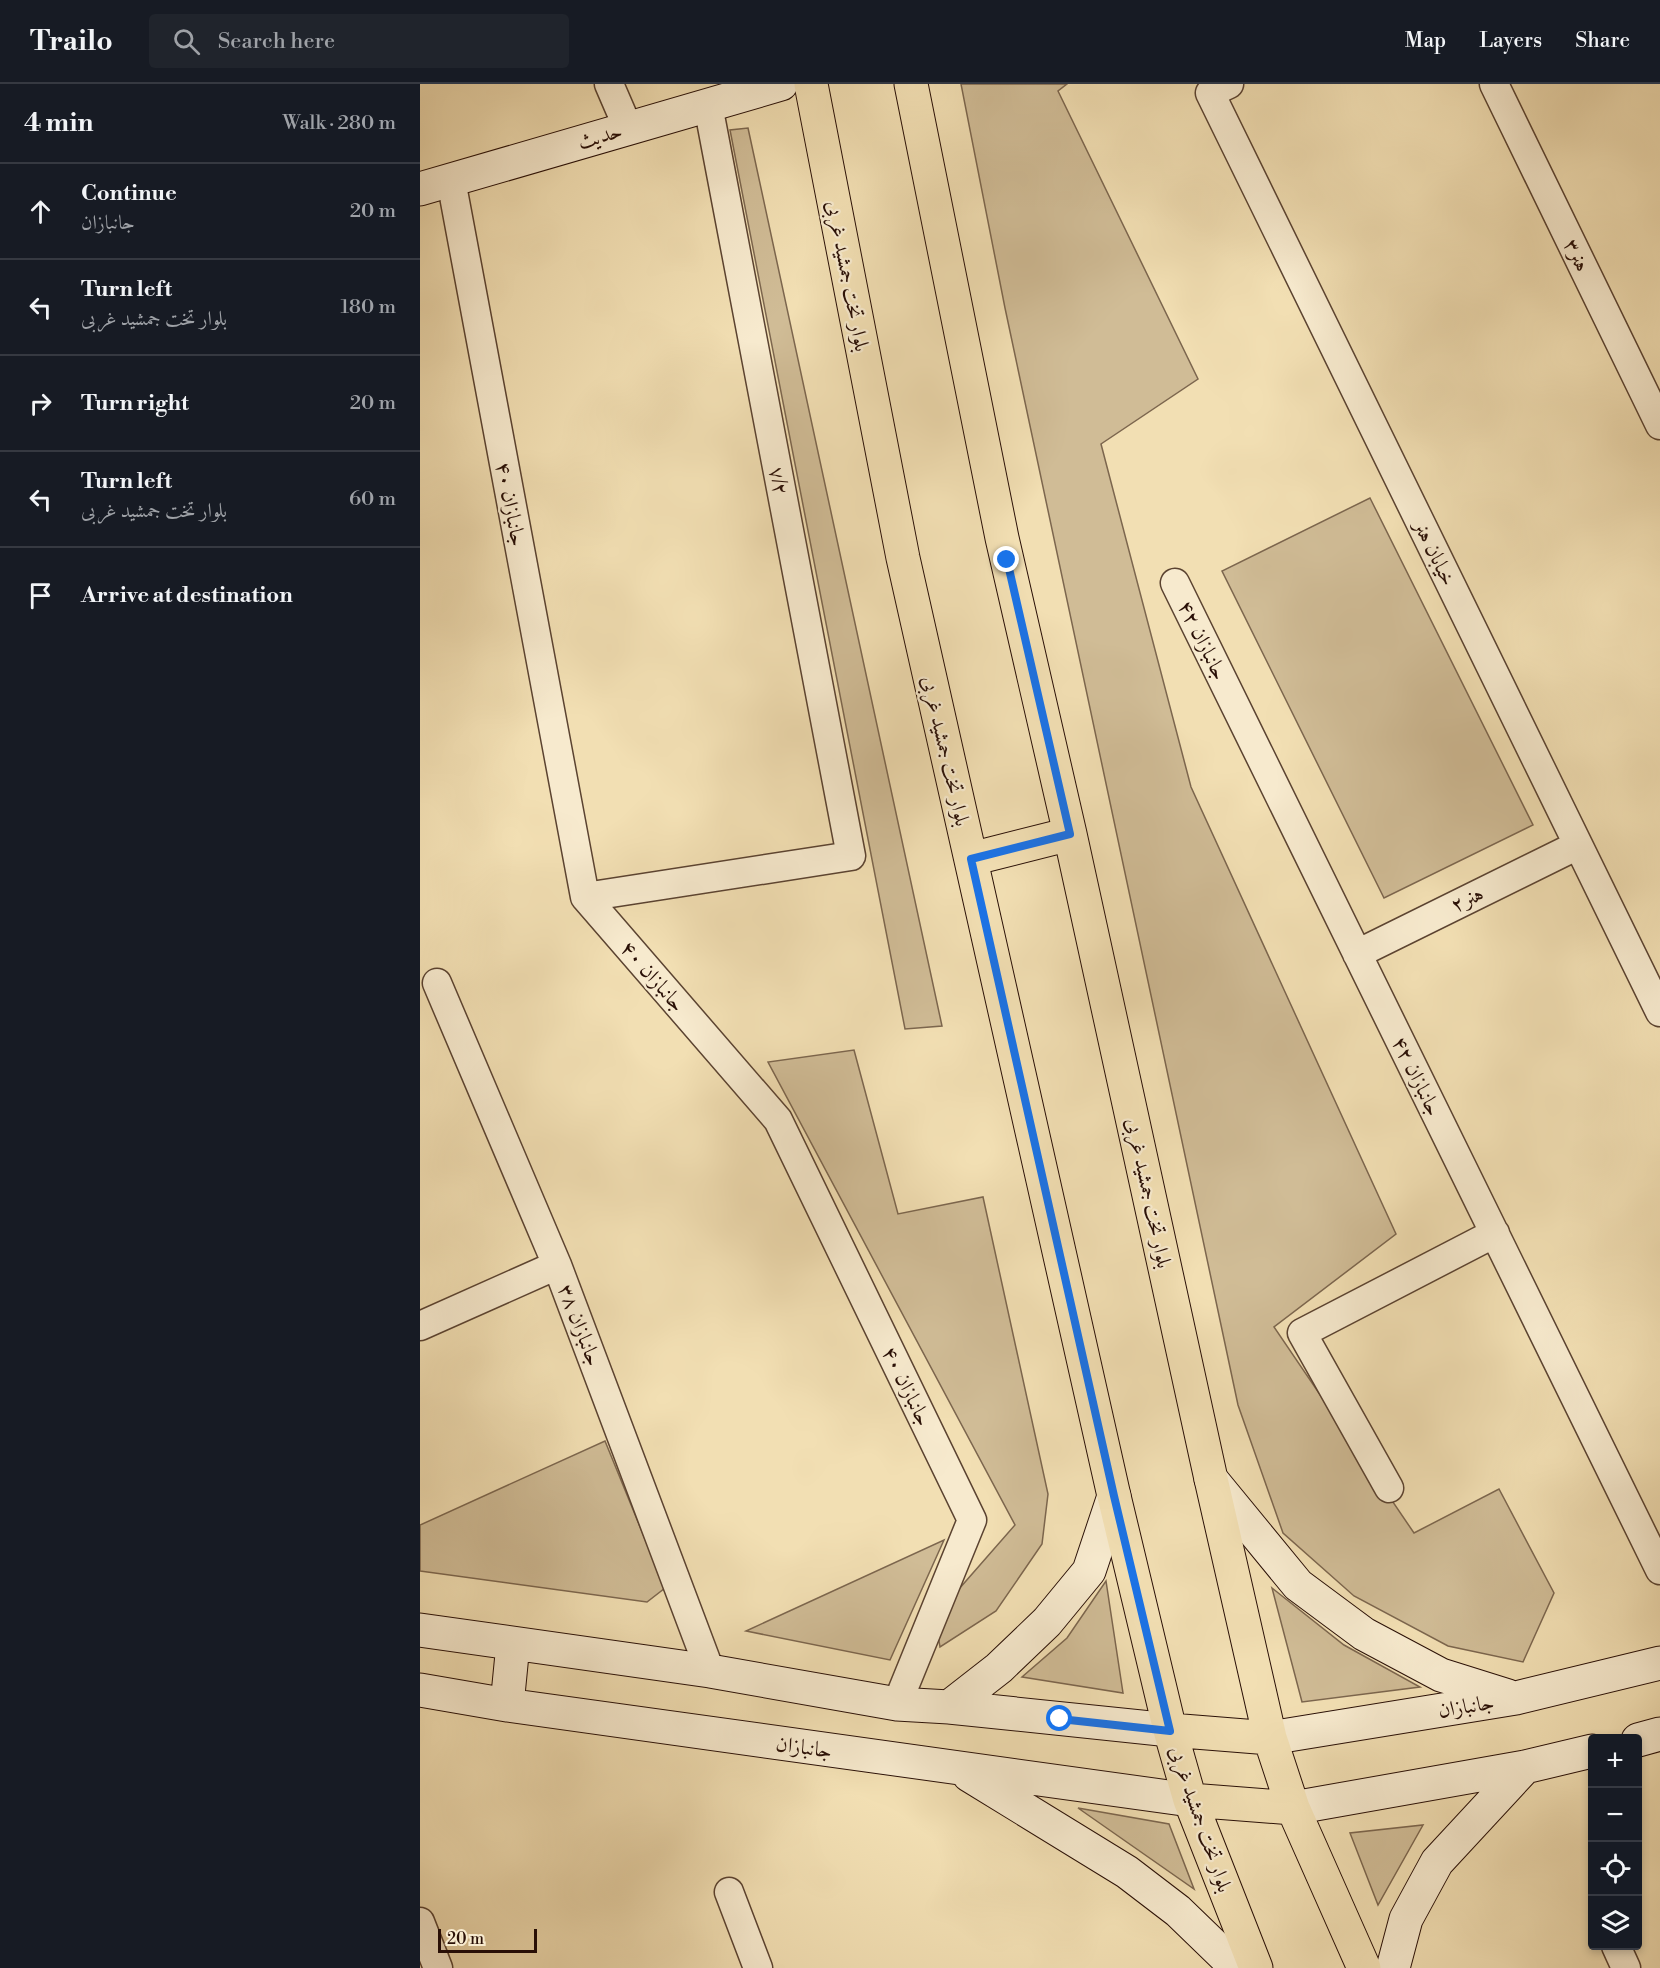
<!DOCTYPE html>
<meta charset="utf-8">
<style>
body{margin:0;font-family:"Libre Bodoni",Amiri,serif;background:#20242c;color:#f1f3f6}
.controls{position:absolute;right:18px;bottom:18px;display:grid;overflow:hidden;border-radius:6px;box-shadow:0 3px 9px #0003}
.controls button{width:54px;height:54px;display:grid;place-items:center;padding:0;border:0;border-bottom:2px solid #363941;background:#171b24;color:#f1f3f6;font:30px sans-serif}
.scale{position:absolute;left:18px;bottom:15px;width:99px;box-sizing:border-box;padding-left:6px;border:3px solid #290f06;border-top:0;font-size:16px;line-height:21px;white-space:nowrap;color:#290f06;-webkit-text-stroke:4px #f7eace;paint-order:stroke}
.stop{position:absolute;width:18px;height:18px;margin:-14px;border:4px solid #1a73e8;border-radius:50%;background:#fff}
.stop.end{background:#1a73e8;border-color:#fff;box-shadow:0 2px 6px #0008}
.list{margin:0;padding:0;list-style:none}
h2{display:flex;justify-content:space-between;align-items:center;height:78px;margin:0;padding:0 24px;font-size:26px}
h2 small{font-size:20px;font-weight:400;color:#9ea1a6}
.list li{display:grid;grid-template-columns:39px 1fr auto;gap:18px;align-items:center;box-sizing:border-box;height:96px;padding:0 24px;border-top:2px solid #363941}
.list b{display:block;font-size:22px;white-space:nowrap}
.list p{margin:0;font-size:20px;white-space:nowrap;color:#9ea1a6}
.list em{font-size:20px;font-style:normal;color:#9ea1a6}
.icon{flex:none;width:33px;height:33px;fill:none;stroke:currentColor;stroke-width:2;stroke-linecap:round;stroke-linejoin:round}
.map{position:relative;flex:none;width:1240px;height:1884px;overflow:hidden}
header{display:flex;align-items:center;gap:36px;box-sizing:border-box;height:84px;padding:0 30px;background:#171b24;border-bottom:2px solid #363941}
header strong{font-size:28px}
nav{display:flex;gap:33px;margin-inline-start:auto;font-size:21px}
.search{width:420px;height:54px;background:#20242c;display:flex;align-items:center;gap:15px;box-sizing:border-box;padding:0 21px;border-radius:6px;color:#9ea1a6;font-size:22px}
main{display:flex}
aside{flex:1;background:#171b24}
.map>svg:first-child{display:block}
.green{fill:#d0bc96;stroke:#7c664e;stroke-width:1.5}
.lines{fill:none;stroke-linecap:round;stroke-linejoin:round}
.street-casing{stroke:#5b4331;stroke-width:31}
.secondary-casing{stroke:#290f06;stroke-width:35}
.primary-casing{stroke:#290f06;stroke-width:35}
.street{stroke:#f7eace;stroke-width:28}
.secondary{stroke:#f7eace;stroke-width:33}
.primary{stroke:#f2dfb3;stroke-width:33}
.route{stroke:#1a73e8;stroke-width:8}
.labels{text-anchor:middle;stroke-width:4.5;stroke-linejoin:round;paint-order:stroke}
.street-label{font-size:21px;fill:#290f06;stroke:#f7eace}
</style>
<header>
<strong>Trailo</strong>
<div class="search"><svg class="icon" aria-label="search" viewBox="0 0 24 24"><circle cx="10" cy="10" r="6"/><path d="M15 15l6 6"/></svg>Search here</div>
<nav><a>Map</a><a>Layers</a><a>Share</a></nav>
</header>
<main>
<aside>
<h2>4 min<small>Walk · 280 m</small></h2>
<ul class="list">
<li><svg class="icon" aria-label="ahead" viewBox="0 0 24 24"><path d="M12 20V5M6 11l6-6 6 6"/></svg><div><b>Continue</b><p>جانبازان</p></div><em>20 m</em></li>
<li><svg class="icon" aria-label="left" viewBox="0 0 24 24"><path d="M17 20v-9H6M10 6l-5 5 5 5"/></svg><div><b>Turn left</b><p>بلوار تخت جمشید غربی</p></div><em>180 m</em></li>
<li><svg class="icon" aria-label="right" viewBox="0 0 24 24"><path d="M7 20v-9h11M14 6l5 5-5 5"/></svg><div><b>Turn right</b></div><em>20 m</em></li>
<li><svg class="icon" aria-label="left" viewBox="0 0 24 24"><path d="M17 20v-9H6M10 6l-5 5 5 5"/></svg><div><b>Turn left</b><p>بلوار تخت جمشید غربی</p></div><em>60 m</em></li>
<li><svg class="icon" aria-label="arrive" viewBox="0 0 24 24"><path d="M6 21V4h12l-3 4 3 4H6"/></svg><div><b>Arrive at destination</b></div></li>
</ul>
</aside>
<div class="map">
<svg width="1240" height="1884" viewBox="0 0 1240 1884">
<rect width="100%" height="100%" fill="#f2dfb3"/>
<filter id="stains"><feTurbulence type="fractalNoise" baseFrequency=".00333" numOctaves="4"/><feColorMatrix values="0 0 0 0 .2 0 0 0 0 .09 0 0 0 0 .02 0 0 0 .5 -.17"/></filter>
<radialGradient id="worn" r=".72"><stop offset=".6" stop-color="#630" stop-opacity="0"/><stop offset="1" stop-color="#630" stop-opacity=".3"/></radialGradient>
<path class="green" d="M541 0H647L638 7 778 295 681 360 771 703 976 1150 854 1243 994 1449 1079 1405 1134 1509 1103 1578 1028 1562 934 1512 863 1449 818 1321 585 224Z
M328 44 522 942 485 945 310 46Z
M950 414 1113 741 964 814 802 487Z
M434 966 478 1130 563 1113 628 1410 622 1460 576 1527 520 1563 518 1551 539 1505 595 1441 348 978Z
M185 1357 245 1504 227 1518 0 1487V1441Z
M524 1456 470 1576 326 1547Z
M686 1497 703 1609 602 1593 647 1554Z
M852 1504 924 1561 1000 1603 882 1618Z
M658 1724 749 1740 774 1805Z
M1003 1741 958 1821 930 1749Z"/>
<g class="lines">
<g class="street-casing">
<path id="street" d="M189 0 208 44
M809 0 790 9 1240 928
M1074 0 1240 341
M31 96 165 813 358 1036 552 1436 477 1620
M755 499 1240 1486
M165 813 431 772 288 21
M937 870 1158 761
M17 899 137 1181 290 1587
M0 1242 137 1181
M969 1404 882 1249 1075 1149
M309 1808 338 1884
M0 1838 18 1884
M1196 1862 1206 1884"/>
</g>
<g class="secondary-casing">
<path id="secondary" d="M0 105 361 0
M791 1395 878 1501 944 1550 1021 1591 1088 1612
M0 1546 290 1587 477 1620 529 1623 750 1646
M0 1606 87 1621 770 1716
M87 1621 93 1560
M529 1623 579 1584 627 1538 669 1487 694 1412
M850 1654 1096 1614 1240 1579
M1218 1656 1240 1650
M549 1691 707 1788 758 1827 817 1884
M873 1724 1105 1683 1172 1667
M973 1884 986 1835 1017 1778 1105 1683"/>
</g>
<g class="primary-casing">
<path id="primary" d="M391 0 483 474 694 1412 750 1646 770 1716 836 1884
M491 0 582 454 650 750 791 1395 850 1654 873 1724 944 1884
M551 775 650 750
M750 1646 850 1654
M770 1716 873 1724"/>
</g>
<use href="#street" class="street"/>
<use href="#secondary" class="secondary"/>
<use href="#primary" class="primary"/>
</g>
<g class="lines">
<path class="route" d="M587 476 650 750 551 775 694 1412 750 1647 640 1635"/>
</g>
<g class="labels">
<g class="street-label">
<text transform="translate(180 52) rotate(-16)" y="7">حدیث</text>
<text transform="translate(1157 171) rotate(64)" y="7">هنر۳</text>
<text transform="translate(428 192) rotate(79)" y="7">بلوار تخت جمشید غربی</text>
<text transform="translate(359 397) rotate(79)" y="7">۷/۲</text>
<text transform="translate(91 420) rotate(79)" y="7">۴۰ جانبازان</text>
<text transform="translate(1015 469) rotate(64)" y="7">خیابان هنر</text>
<text transform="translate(783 556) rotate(64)" y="7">۴۲ جانبازان</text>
<text transform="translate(526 667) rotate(77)" y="7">بلوار تخت جمشید غربی</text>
<text transform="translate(1047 815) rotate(-26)" y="7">هنر۲</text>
<text transform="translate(233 892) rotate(49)" y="7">۴۰ جانبازان</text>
<text transform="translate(997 992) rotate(64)" y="7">۴۲ جانبازان</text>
<text transform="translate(729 1109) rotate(78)" y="7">بلوار تخت جمشید غربی</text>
<text transform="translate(160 1241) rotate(69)" y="7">۳۸ جانبازان</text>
<text transform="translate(487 1302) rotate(64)" y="7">۴۰ جانبازان</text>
<text transform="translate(1046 1622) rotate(-9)" y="7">جانبازان</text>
<text transform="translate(384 1663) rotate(8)" y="7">جانبازان</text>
<text transform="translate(781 1735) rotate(71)" y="7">بلوار تخت جمشید غربی</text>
</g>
</g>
<rect width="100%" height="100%" filter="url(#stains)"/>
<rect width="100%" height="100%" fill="url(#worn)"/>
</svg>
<div class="controls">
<button>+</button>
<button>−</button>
<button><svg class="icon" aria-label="locate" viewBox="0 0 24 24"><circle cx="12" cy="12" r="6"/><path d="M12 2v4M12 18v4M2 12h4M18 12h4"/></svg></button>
<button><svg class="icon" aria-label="layers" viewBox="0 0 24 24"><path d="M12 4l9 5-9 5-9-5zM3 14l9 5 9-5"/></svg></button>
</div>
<div class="scale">20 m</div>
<div class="stop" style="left:640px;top:1635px"></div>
<div class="stop end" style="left:587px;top:476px"></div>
</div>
</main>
